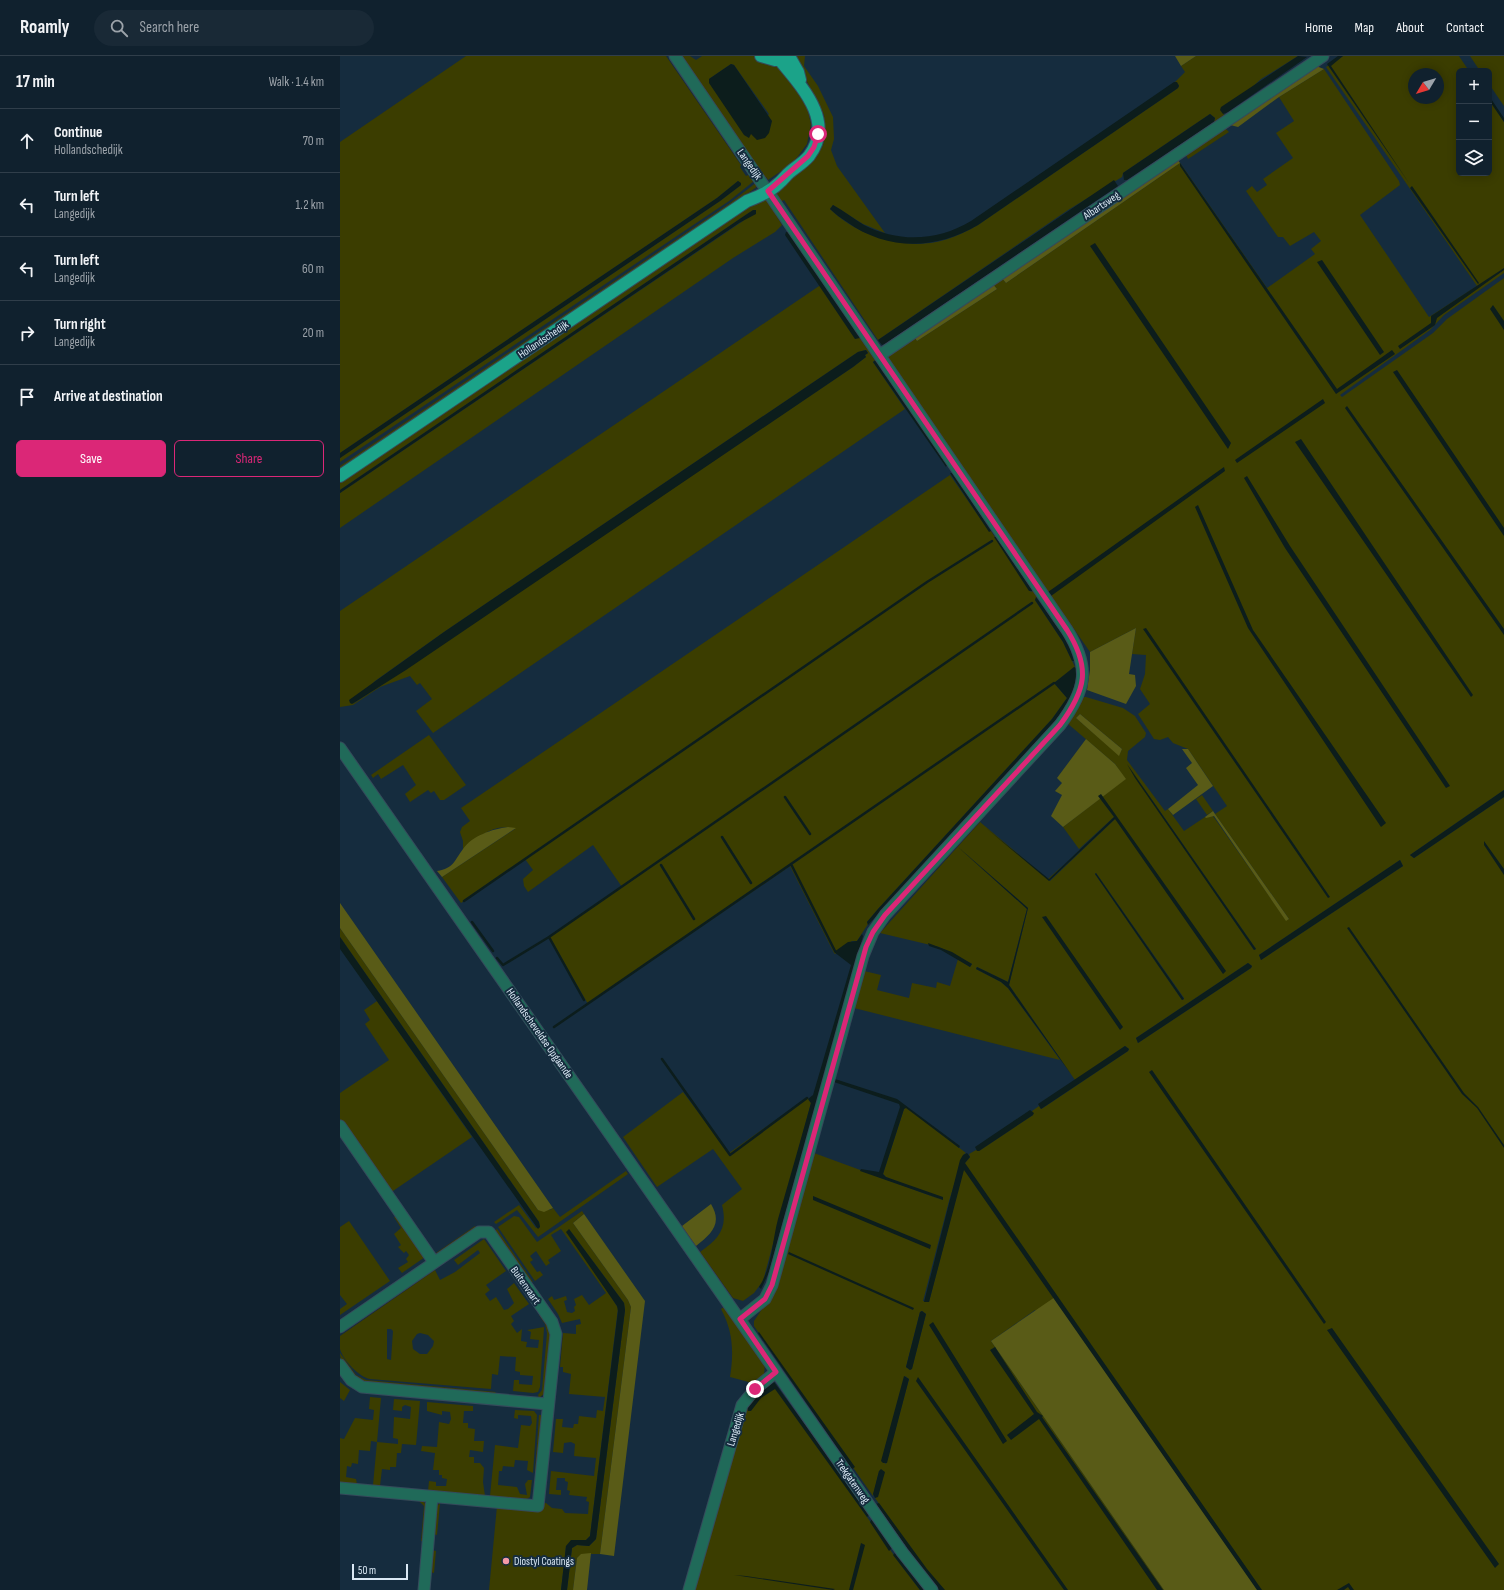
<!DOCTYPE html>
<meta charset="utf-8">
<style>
body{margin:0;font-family:"Sofia Sans Condensed",sans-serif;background:#192936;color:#f1f3f6}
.controls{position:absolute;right:12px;top:12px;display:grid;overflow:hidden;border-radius:6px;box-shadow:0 2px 10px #0003}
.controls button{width:36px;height:36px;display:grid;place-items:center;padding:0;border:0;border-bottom:1px solid #303e4a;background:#10212e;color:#f1f3f6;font:20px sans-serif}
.compass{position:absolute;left:1068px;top:12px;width:36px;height:36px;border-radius:50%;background:#10212e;box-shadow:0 2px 10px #0003;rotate:232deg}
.scale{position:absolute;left:12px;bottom:10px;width:56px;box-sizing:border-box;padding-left:4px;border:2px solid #dae8f4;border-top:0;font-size:11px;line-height:14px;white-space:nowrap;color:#dae8f4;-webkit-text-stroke:3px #152c3e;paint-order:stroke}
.stop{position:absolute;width:12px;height:12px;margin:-9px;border:3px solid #db2777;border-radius:50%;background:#fff}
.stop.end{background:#db2777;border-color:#fff;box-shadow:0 1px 4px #0008}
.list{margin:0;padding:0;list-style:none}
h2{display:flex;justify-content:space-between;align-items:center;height:52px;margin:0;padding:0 16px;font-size:17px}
h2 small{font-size:13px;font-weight:400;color:#9ca3aa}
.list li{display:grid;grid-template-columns:26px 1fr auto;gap:12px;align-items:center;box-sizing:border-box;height:64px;padding:0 16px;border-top:1px solid #303e4a}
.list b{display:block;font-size:15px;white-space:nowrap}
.list p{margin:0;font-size:13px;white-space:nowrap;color:#9ca3aa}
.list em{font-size:13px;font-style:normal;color:#9ca3aa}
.actions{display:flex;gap:8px;padding:12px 16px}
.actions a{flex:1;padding:9px 0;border:1px solid #db2777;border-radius:6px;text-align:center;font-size:14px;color:#db2777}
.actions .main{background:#db2777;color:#fff}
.icon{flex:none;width:22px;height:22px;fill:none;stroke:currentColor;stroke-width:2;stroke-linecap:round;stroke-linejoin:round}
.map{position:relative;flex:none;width:1164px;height:1534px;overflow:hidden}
header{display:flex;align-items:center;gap:24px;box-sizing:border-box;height:56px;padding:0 20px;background:#10212e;border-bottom:1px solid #303e4a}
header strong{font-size:19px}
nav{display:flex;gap:22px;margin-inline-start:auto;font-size:14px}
.search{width:280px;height:36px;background:#192936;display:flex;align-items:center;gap:10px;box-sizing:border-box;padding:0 14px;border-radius:22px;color:#9ca3aa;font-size:15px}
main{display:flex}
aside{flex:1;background:#10212e}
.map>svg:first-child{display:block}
.green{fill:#3b3d00;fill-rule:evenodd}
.forest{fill:#595b17}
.water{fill:#0c1d1c}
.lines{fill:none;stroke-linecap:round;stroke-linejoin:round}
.stream{stroke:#0c1d1c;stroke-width:2.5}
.minor-casing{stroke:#354a5b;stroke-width:13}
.major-casing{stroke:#354a5b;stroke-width:14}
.minor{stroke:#206a59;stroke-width:11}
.major{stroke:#1ba389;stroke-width:12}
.route{stroke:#db2777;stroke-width:5}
.poi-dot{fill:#f49aa6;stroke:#152c3e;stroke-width:1.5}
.labels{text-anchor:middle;stroke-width:4;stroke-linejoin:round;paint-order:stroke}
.street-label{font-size:11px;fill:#dae8f4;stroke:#152c3e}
.poi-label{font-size:11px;fill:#dae8f4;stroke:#152c3e;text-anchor:start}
</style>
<header>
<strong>Roamly</strong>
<div class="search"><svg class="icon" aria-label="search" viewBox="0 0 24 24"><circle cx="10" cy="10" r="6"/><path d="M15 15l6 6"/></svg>Search here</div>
<nav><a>Home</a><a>Map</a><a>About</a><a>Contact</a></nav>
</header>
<main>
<aside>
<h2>17 min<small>Walk · 1.4 km</small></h2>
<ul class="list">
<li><svg class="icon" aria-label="ahead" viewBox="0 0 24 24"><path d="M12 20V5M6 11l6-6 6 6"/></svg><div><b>Continue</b><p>Hollandschedijk</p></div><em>70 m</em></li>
<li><svg class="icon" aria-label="left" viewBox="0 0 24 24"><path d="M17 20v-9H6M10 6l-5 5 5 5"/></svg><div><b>Turn left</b><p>Langedijk</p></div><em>1.2 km</em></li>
<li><svg class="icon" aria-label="left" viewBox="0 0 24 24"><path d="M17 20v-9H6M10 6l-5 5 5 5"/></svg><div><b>Turn left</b><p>Langedijk</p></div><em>60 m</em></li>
<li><svg class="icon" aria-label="right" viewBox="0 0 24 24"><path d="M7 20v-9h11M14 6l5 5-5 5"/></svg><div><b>Turn right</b><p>Langedijk</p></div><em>20 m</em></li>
<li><svg class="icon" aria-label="arrive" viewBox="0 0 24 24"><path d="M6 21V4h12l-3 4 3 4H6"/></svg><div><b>Arrive at destination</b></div></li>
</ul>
<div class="actions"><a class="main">Save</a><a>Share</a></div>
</aside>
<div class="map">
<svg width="1164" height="1534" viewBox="0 0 1164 1534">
<rect width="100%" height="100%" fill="#152c3e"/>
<path class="green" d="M126 0H326L401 109 400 111 406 120 408 119 414 125 389 145 0 406V402L380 145 401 129 398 125 377 142 0 397V86Z
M339 0H350L356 4 362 0H416L439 9 465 43 471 68 467 88 453 107 428 124 426 121 422 123ZM391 8 394 9 429 58 413 79 369 23Z
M454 0H465L464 10 478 30 493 61 494 83 491 94 497 110 545 177 523 168 493 149 490 153C501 164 517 174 532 179 572 193 601 191 638 169L838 32 839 29 835 26 845 16 841 10 856 0H958L921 23 883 58 885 59 874 66 875 62 870 58 783 117 782 121 728 154 538 284 444 144 439 147 433 139 434 134 476 102 483 89 485 81 484 59Z
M1003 0H1119L1129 15H1119V117H1149V44L1164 66V217L1104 259 1090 274 1000 339 1002 341 1093 277 1107 263 1164 222V734L1070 799 1074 802 1164 741V1534H919L695 1254 651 1285 824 1534H604L589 1518 535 1442H536L539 1415 533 1440 414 1270V1265L432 1238 474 1097 602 1144 546 1121 543 1118 564 1053 566 1051 626 1097 624 1098 609 1145 583 1245 589 1246 625 1107 630 1101 629 1098 636 1094 639 1095 693 1059 692 1055 699 1050 701 1053 703 1052 788 995 789 993 785 990 735 1024 669 929 688 852 618 791 687 853 668 926 637 911 636 913 661 926 668 932 720 1004 514 952 524 915 541 919 537 934 569 942 572 927 596 932 597 926 610 930 618 903 630 911 632 908 599 891 540 877 640 766 708 823 722 810 709 824 710 825 775 763 774 761 739 793 723 771 785 723 775 708 727 667 744 641H746L783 652 795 660 806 677 805 681 788 695 787 704 825 755 828 753 844 775 865 761 873 760 946 864 949 863 875 758 887 750 848 693 833 687 828 681 820 684 814 683 798 658 810 648 800 633 805 618 806 599 792 598 796 572 750 596 547 303 548 299 573 279 577 285 657 233 652 227 661 221 666 227 840 107 927 232 975 198 971 193 981 185 974 176 950 190 943 181H938L906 135 912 130 917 136 927 129 923 123 953 102 936 77 954 65 939 41 984 13 1059 125 1060 129 1020 159 1089 261 1137 230 986 11ZM1074 18H1098V42H1074ZM740 658 782 693 779 699 736 662ZM787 708 916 893 914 894ZM1060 804 1063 810 921 904 919 899ZM756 817 844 942V943L842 944 755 818ZM908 907 912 910 911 912 798 987 796 982ZM582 1255 586 1258 572 1312 570 1314 566 1311 580 1256ZM565 1320 569 1323 546 1408 542 1405Z
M1130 0H1164V50L1149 28V15H1140Z
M885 72 889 76 848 103 846 99Z
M417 126 419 129 393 149 0 415V410L390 147Z
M425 141 442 169 435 176 393 202 0 472V437L403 165 410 156 0 434V425L399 156Z
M482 228 529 295 535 304 533 306 565 353 93 677 76 655 92 643 80 627 77 629 70 620 40 631 13 649 0 651V555ZM526 294 528 297 525 299 526 301 513 311 13 648 35 625 104 576 518 296Z
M610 419 649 475H651L691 536 693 535 697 541 695 544 723 586 735 611 714 627 727 642 712 663 538 853 527 866 528 868 517 885H512L495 898 494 897 450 810 248 948 209 881 282 831 253 789 188 836 184 830 183 823 193 814 185 803 121 847 102 821 175 773C155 766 137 782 123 793V785L120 776 122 771 130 765 121 752Z
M89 679 126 729 104 744H100L94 735 91 737 88 734 70 746 65 738 76 729 63 709 41 723 38 718 33 722 31 719Z
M862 739 873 755 867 759 856 743Z
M0 872 198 1154H210L213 1152 220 1161 286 1115 288 1118 198 1181 177 1154 156 1168 154 1166 179 1149 196 1172 200 1171 199 1166 0 881Z
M37 945 132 1081 50 1137 0 1064V1037L49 1004 25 968 30 964 24 954Z
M343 1036 389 1097 467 1042H469L468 1043 471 1047 423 1225 414 1237 403 1245 393 1242 360 1196C379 1183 388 1172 382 1149L402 1133 373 1093 317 1131 283 1081Z
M242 1155 244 1158 233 1167 288 1244 291 1251 260 1498H242L237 1502 233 1534H227L232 1492 237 1489 249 1490 256 1483 285 1254 284 1247 229 1173 278 1252 250 1480 246 1484H235L226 1490 221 1534H149L157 1450 206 1447 212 1452 222 1453 225 1457 248 1458 249 1446 246 1445 247 1441 229 1439 230 1435 227 1434 228 1426 225 1425V1422H217L216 1434H221V1439L209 1438 211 1415 254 1420 256 1402 234 1400 235 1388 231 1386 224 1387 223 1397 213 1396 216 1363H223L222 1371 233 1372 234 1368H238L239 1360 256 1362 257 1354 263 1355 265 1341 229 1338 231 1318 223 1316V1311H220L223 1277 236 1278V1269L241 1268 240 1263 222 1267 218 1258 208 1243 212 1240 214 1244 226 1240 227 1244 224 1245 227 1256 232 1257 235 1255 234 1251 236 1249 234 1243 242 1239 249 1249 266 1237 221 1173 211 1179 221 1195 208 1204 210 1207 206 1210 196 1195 190 1200 193 1204 190 1206 197 1216 200 1215 203 1219 195 1225 158 1171 174 1160 179 1161 197 1186Z
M54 1161H57L85 1201 62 1217 58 1212 68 1206 66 1203 69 1199 66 1195 64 1197 58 1191 61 1189 54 1178 61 1172Z
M9 1165 50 1225 0 1259V1253L7 1248 0 1239V1171Z
M135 1170 136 1172 99 1197H96Z
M157 1173 193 1226 189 1225 154 1175Z
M144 1183 166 1215 146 1229 150 1234 145 1238 150 1245 156 1241 164 1254 168 1253 174 1247 167 1233 174 1227 189 1248 171 1260 174 1265 171 1268 177 1277 182 1273 181 1285 187 1286 186 1291 198 1292 199 1284 190 1283 191 1276 187 1274 204 1271V1272L200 1331 198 1336 193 1337 173 1335 174 1324H179V1328L192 1329 193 1320 180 1319V1316L175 1315 176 1301 160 1300 158 1319 152 1318 151 1333 30 1323C19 1321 3 1304 0 1293 0 1290 0 1284 0 1280L95 1214 100 1224 115 1216 140 1197 138 1194 118 1209 114 1204ZM47 1273H51L53 1275 51 1304 47 1303ZM80 1277 88 1279 94 1285 93 1290 87 1298H80L73 1293 72 1285 77 1278Z
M384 1251 425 1307 424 1320 416 1328 390 1321C394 1296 393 1275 381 1253Z
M199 1259 204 1261 211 1277 205 1337 199 1342 198 1339 202 1334 207 1277 205 1268Z
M0 1297 16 1319 26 1324 156 1336 154 1338 22 1327C13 1319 0 1310 0 1297Z
M0 1326 10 1334 4 1345 0 1342Z
M429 1328 434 1329 558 1505 580 1534H352L404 1356 411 1345Z
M30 1341 41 1342 37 1386 58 1388V1383L53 1382 54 1361 70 1363 71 1351 65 1349 62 1351V1355L53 1354 54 1343 80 1345 76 1389 62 1388 61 1397H57L56 1411H50V1414L42 1413 40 1430 33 1429 37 1386 31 1385 30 1395 19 1394 18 1408 12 1407 11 1411 7 1410 6 1421 16 1423 17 1428 0 1427V1382L4 1383 15 1362 33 1364 34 1354 29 1353Z
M87 1346 133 1350V1355H124L123 1367H128V1372L135 1373 134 1385H144L143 1396 130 1394 129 1401H134V1407H140L144 1412 143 1426 145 1440 88 1435 89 1425 96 1426V1430H106L107 1423 102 1422V1419H99V1414H93L95 1397 81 1395 82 1390 97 1391 99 1366 109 1368 111 1363 110 1356 102 1355V1359L87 1355Z
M175 1354 194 1355 197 1359 193 1417 187 1414 188 1405 175 1404 174 1411 163 1410 162 1415H159L158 1429 177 1431 180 1438 187 1439 185 1428 188 1424H192L190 1441 187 1443 150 1440 155 1389 178 1392 181 1369 190 1370 192 1367 191 1360 178 1359V1363L174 1362Z
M199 1359H202L197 1415 195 1416Z
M65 1442 83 1445 87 1450 84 1485H81L84 1450 79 1445 65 1444Z
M100 1447 97 1479 93 1478 97 1450Z
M92 1494 96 1495 94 1517 90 1516Z"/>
<path class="forest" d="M835 0H856L841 10Z
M976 10 984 13 939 41 898 71 890 69Z
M836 101 840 107 666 227 661 221Z
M652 227 657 233 577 285 573 279Z
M796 572 789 618 795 619 796 630 786 648 747 634 750 614V596Z
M740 658 782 693 779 700 736 662Z
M746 683 775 708 786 723 723 771 711 760 722 739 715 735 722 727 717 722Z
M842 693H848L873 730 833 759 828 753 858 729 846 712 852 707Z
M873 755 875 758 949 863 946 865 874 760 866 762 865 761Z
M168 771 176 772 102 821 97 815C114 812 114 805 123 793 132 780 152 773 168 771Z
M0 847 213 1152 204 1156 198 1154 0 872Z
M371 1148C383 1168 371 1178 356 1190L342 1170Z
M244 1158 305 1245 274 1500 260 1498 291 1251 288 1244 233 1167Z
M715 1241 919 1534H824L651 1285Z
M251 1497 247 1534H233L237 1502 241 1498Z"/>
<path class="water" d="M958 0 967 1 888 56 883 58 880 54 881 51Z
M998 0H1003L991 10 1069 127 987 8Z
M391 8 394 9 432 65 429 77 425 82 417 84 411 78 409 82 404 79 369 27V23Z
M834 26H837L839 30 838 32 822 43 638 169C596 194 547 195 507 166 501 162 495 158 490 153L493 149C504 155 514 163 524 169 559 187 598 185 631 165Z
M1149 40 1164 62V66L1149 44Z
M870 58 875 62 874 66 787 124H784L783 117Z
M840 107 997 333 1052 294 1055 298 996 338 840 110Z
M774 124 778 130 545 288 542 289 538 284Z
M398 125 401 127V129L380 145 0 402V397L377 142Z
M1072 130 1139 227 1138 228 1070 132Z
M413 154H416V158L399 167 0 437V434Z
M446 176H450L522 278 520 282 515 283 445 179Z
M755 187 891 387 888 393 750 190Z
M982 204 1044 296 1040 299 977 206Z
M1164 212V214L1097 262 1095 269 1060 293 1058 290 1091 267V260Z
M1153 249 1164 265V274L1150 253Z
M526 294 528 297 525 299 526 301 513 311 66 614 12 648 10 647 9 644 104 576 518 296Z
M536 304 607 409 606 411 533 306Z
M1057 314 1164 472V480L1053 316Z
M983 343 985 347 897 407 895 404Z
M1007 350 1164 573V579L1005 352Z
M961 383 1133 639 1131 641 955 386Z
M884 411 885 415 711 540 708 536Z
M610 417H613L651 475 649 476Z
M907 420 950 490 1110 730 1106 732 945 492 904 422Z
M858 449 913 574 1046 767 1041 771 908 572 855 451Z
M654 481H656L693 535H689Z
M696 541 728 586 734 605H732L723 586 695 544Z
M806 572 990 841 988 842 803 573Z
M734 611 736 612C738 633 727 649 715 665L528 869 527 866 538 853 712 663 727 642 714 627Z
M787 708 916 893 914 894 795 722Z
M1164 734V741L1074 802 1070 799Z
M761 738 886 915 883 918 775 763 709 825 646 772 709 823 774 761 758 740Z
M1144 785 1164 813V819L1144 789Z
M618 791 688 852 669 929 731 1018 668 932 661 926 636 913 637 911 668 926 687 853Z
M1060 804 1063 810 921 904 919 899Z
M756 817 844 943 842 944 755 818Z
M706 860 783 971 780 974 702 861Z
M1009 871 1124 1037 1138 1051 1164 1089V1092L1137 1052 1122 1038 1007 872Z
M522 878 523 880 429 1216 421 1233 419 1231C432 1211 432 1186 438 1163 449 1125 460 1086 471 1047L468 1043 473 1039 511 909 494 896 508 886 517 885Z
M0 881 199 1166 200 1171 198 1173 0 893Z
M588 887 612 896 632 908 630 911 601 894 589 890Z
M908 907 912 910 911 912 798 987 796 982Z
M785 990 789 993 788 995 701 1053 698 1048Z
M812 1014 986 1266 984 1268 809 1016Z
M495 1023 557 1043 620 1090 619 1092 566 1052 564 1053 543 1118 546 1121 603 1141V1144L520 1115 521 1113 539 1116 560 1051 559 1048 494 1026Z
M690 1054 694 1057 693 1059 639 1095H637L635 1091Z
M627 1097 630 1101 625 1107 922 1534H917L624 1114 589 1246H584L620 1104 623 1099Z
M473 1140 591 1189 590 1193 473 1144Z
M229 1173 284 1247 285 1254 256 1483 249 1490 237 1489 232 1492 227 1534H221L226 1490 231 1484H246L250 1480 278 1255 277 1250 226 1176Z
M449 1196 574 1252 573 1254 448 1198Z
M582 1255 586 1258 572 1313 570 1314 566 1311 580 1256Z
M593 1266 667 1385 663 1388 589 1269Z
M992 1272 1159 1508 1155 1512 987 1274Z
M419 1276 515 1411 512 1413 418 1277Z
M655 1291 697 1356 703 1360 702 1361 823 1534H817L699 1363 671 1384 667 1379 694 1358 650 1294Z
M564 1320 569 1323 547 1407H543L541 1405Z
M578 1321 728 1534H724L576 1325Z
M434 1326 530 1458 527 1461 435 1333 421 1342 411 1355H408L407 1352 425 1333Z
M541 1413 545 1416 538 1441 535 1442 533 1438 539 1415Z
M539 1447 587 1513 605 1534H599L584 1516 536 1448Z
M532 1463 552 1492 549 1495 530 1466Z
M521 1487 525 1489 513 1534H509Z
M556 1496 584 1534H580L553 1499Z
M394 1519 406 1520 495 1533 493 1534Z
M1009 1527 1014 1534H1010L1008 1531 1004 1534H997Z"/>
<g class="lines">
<path class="stream" d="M445 741 470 778
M382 781 411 827
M451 808 495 895
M321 809 354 863
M124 845 587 526 652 485
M132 866 153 895
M157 902 163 909 209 881
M244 944 209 881 692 547
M214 971 714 627
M322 1003 390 1099 467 1042"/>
<g class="minor-casing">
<path id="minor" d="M335 0 727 574C751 612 746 634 720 669L545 859 533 876 523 900 432 1229 425 1243 400 1263
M540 299 983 0
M0 692 562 1496 592 1534
M0 1070 94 1206
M0 1271 139 1176H149L212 1266 216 1278 198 1450 0 1432
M0 1309 11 1324 22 1331 207 1348
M84 1534 92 1441
M349 1534 402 1349 415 1333 436 1316"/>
</g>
<g class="major-casing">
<path id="major" d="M421 0 435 4 446 0
M449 0 458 16 460 24
M0 420 407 145C418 141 430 136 439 127 443 124 446 119 450 116 456 111 463 107 469 100 496 65 460 29 439 3"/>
</g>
<use href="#minor" class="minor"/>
<use href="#major" class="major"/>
</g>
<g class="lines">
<path class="route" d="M415 1333 436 1316 400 1263 425 1243 432 1229 526 891 533 876 545 859 720 669C746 634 751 612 727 574L428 135 468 100 474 91 478 78"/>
</g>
<circle class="poi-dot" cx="166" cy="1505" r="4"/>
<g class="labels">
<g class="street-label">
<text transform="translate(410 108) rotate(55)" y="4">Langedijk</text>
<text transform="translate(761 149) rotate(-34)" y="4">Albartsweg</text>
<text transform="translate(203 283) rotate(-34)" y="4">Hollandschedijk</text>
<text transform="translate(200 977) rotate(55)" y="4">Hollandscheveldse Opgaande</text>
<text transform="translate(186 1229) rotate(55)" y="4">Buitenvaart</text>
<text transform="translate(395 1373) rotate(-73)" y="4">Langedijk</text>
<text transform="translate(513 1425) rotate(55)" y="4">Trekgatenweg</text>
</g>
<g class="poi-label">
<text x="174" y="1509">Diostyl Coatings</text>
</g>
</g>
</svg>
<div class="controls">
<button>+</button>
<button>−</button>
<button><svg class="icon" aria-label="layers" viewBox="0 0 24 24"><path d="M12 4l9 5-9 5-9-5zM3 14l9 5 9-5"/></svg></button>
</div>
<svg class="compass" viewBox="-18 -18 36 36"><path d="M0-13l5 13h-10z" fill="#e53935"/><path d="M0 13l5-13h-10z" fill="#9ca3aa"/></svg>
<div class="scale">50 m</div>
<div class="stop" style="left:478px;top:78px"></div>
<div class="stop end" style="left:415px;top:1333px"></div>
</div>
</main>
